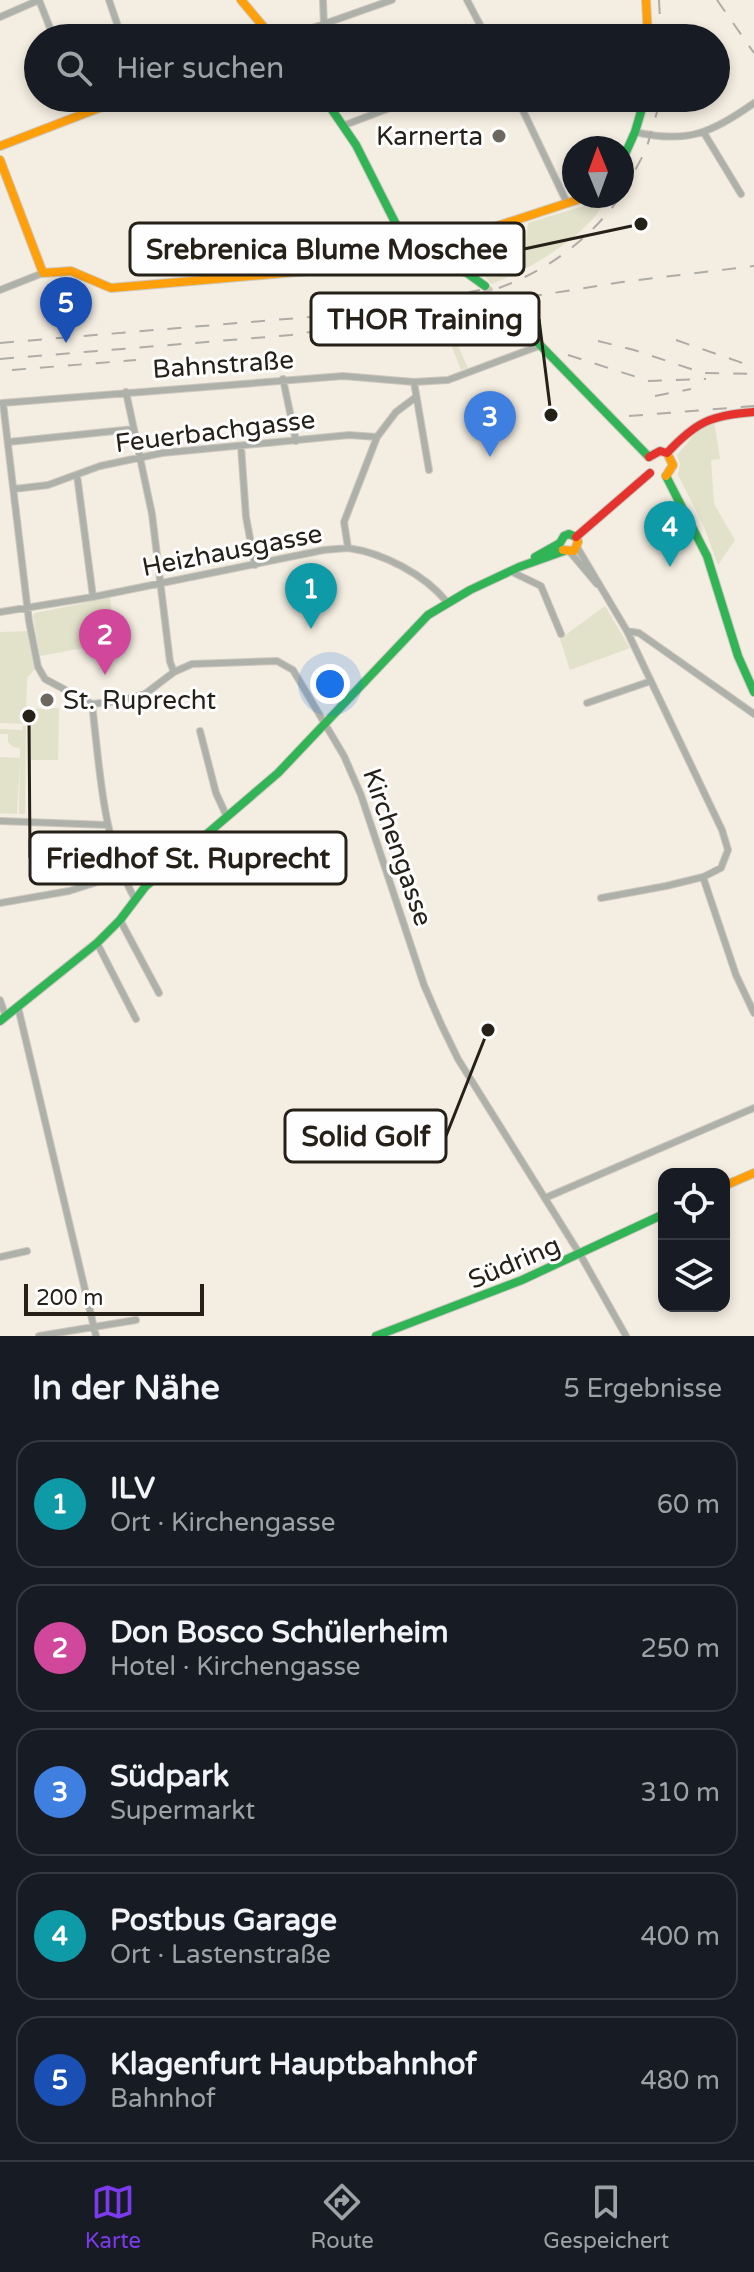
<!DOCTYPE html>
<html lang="de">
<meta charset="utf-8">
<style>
body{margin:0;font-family:"Varela Round",sans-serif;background:#242831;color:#f1f3f6}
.controls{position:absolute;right:24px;bottom:24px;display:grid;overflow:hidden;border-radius:16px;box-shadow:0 4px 12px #0003}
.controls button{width:72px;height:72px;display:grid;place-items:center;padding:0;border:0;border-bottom:2px solid #363941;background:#171b24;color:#f1f3f6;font:40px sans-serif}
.compass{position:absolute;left:562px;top:136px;width:72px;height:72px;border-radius:50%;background:#171b24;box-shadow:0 4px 12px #0003;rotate:359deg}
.scale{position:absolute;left:24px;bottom:20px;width:180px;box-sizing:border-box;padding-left:8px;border:4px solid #252119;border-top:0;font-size:22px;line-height:28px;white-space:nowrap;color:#252119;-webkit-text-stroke:6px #fefefe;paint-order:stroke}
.you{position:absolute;left:330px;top:684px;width:28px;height:28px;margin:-20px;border:6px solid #fff;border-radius:50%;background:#1a73e8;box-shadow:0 0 0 12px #1a73e833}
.badge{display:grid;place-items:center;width:52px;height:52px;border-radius:50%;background:#7c3aed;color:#fff;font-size:26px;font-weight:700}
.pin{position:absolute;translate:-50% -66px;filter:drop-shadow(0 2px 4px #0008)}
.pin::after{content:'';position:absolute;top:42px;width:28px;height:24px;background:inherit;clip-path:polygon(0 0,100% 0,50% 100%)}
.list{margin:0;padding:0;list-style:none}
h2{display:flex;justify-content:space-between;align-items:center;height:104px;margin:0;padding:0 32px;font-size:34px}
h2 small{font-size:26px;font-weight:400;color:#9ea1a6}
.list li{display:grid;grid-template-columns:52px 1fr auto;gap:24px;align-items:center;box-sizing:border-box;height:128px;margin:0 16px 16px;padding:0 16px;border:2px solid #363941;border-radius:24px}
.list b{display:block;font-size:30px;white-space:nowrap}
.list p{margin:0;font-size:26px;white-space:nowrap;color:#9ea1a6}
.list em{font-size:26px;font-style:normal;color:#9ea1a6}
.icon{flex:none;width:44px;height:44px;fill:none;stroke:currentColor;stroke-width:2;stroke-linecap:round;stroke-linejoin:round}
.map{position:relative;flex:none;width:754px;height:1336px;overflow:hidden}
.search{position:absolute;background:#171b24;box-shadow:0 4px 12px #0003;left:24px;right:24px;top:24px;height:88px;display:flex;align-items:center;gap:20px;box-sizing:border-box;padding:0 28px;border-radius:44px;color:#9ea1a6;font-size:30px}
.sheet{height:824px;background:#171b24}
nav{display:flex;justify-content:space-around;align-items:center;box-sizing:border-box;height:112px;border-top:2px solid #363941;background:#171b24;font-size:22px;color:#9ea1a6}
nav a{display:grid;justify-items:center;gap:4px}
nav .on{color:#7c3aed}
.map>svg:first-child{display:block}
.green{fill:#e2e1ca}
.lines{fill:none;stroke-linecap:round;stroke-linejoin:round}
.secondary-tunnel{stroke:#cbc4b9;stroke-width:8;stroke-dasharray:8 4;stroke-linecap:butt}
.street-casing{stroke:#cdc7bf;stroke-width:8}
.fast-casing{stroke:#cdc7bf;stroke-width:10}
.slow-casing{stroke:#cdc7bf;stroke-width:10}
.jam-casing{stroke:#cdc7bf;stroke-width:10}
.street{stroke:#aeb1aa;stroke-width:6}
.fast{stroke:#30b455;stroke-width:8}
.slow{stroke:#ff9f0a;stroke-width:8}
.jam{stroke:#e5322d;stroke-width:8}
.rail{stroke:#adaca6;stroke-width:2;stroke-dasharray:14 14;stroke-linecap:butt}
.poi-dot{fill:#6d685f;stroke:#fefefe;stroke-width:3}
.labels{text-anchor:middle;stroke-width:6;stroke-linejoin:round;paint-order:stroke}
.poi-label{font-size:26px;fill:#252119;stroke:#fefefe;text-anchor:end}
.street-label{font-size:26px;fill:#252119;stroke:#fefefe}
.leader{fill:none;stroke:#252119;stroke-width:3}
.callout-dot{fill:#252119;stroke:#fefefe;stroke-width:3}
.callout{fill:#fefefe;stroke:#252119;stroke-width:3}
.callout-label{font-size:28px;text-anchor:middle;font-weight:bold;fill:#252119}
</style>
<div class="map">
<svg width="754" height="1336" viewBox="0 0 754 1336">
<rect width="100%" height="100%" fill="#f4ede1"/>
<path class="green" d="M608 196C591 234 530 270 491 284L485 276 506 270V267L525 259 528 223 593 203Z
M498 311 520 335 521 343 519 345 501 320 450 328 468 368 461 370 441 319Z
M714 421 720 459 711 460 714 504 735 540 718 565 703 524 678 475 680 464 677 455 699 429Z
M110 598 116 642 40 656 33 616 35 613Z
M605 606 630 648 570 670 560 639Z
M29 631 35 669 27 678 26 709 59 708 58 760H28V724L0 723V632Z
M23 726H26L25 814H19L20 759 17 814 0 813V757L20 758V748L13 747 8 742V734H0V729L22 730Z"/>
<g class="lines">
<path class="secondary-tunnel" d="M485 286 506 310"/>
<g class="street-casing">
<path id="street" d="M109 0 122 38
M323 0 324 26
M467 0 487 38
M0 17 39 0 54 38
M284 38 392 0
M517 98 567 203
M345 125 416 98
M635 132C687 144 712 133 754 103
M704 133 741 194
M0 290 43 273
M283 379 296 441
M414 382 429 470
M126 392 152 514 170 662 174 672
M2 403 343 376 414 382 448 380 539 346
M3 403 29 621 38 667 45 679 92 704 118 701 145 694 174 672 192 664 277 661 293 670 344 756 361 795 424 985 441 1024 458 1059 581 1256 626 1336
M8 442 134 429
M241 446 246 517 255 565
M77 475 93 597
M14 489 48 485 100 466 162 453 349 435 377 437
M577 547 627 631 722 830 728 850 721 868 703 877 666 886 601 898
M348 548C383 553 424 574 447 602
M570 552 597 584
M510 571 541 586 561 634
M0 612 93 597 324 550 348 548 344 522 377 437 396 412 416 397
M627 631 639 633 754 714
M587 703 651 681
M92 704C100 769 102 841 135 899
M200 731 216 793 227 817
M0 821 108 825
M703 877 736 975 754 1013
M0 903 69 891 123 874 138 878 161 871
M120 920 159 993
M97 943 136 1019
M0 1000 6 1017
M18 1007 96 1336
M545 1198 754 1108
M0 1257 27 1251
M39 1336 136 1320"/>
</g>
<g class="fast-casing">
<path id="fast" d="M324 98 356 145 407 246 426 257 467 273 485 286
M622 161 635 132 645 98
M506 310 649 457
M666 476 707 556 738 656 754 692
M535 557 560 543 564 536 569 534 576 537
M0 1021 97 943 120 920 145 887 278 773 428 615 470 590 519 567 564 551
M376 1336 522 1280 664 1214"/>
</g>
<g class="slow-casing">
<path id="slow" d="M241 0 273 38
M646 0 648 38
M0 146 125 98
M0 160 43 273 71 271 111 288 355 267 436 246 589 196
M666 476 673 465 667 453
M563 550 574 551 578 542 576 537
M724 1186 754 1173"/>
</g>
<g class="jam-casing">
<path id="jam" d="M649 457 660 451 667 453C696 422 711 415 754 412
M576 537 650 473"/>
</g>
<use href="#street" class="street"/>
<use href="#fast" class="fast"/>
<use href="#slow" class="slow"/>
<use href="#jam" class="jam"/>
<path class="rail" d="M659 0 661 38
M717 0 754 53
M622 194 646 150 661 98
M472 296C533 281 584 247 621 196
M358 308 426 301 480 290
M676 340 754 367
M598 341 634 350 703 373 754 374
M0 343 369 312
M568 355 649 381 706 379
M0 359 291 335 622 282 754 266
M12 370 136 360
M655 396 691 389
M629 416 754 406"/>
</g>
<g class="poi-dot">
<circle cx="499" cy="136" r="8"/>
<circle cx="47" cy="700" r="8"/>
</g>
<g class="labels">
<g class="poi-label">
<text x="483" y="145">Karnerta</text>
<text x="63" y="709" text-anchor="start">St. Ruprecht</text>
</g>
<g class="street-label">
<text transform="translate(223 364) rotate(-4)" y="9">Bahnstraße</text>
<text transform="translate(215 431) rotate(-7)" y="9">Feuerbachgasse</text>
<text transform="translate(232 550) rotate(-11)" y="9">Heizhausgasse</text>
<text transform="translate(398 847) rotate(71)" y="9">Kirchengasse</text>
<text transform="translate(514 1262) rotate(-23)" y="9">Südring</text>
</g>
</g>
<path class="leader" d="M641 224L524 249M551 415L539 319M29 716L30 858M488 1030L446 1136"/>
<g class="callout-dot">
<circle cx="641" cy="224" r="8"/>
<circle cx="551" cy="415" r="8"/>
<circle cx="29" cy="716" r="8"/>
<circle cx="488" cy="1030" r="8"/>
</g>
<g class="callout">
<rect x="130" y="223" width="394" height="52" rx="8"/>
<rect x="311" y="293" width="228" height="52" rx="8"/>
<rect x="30" y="832" width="316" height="52" rx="8"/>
<rect x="285" y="1110" width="161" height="52" rx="8"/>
</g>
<g class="callout-label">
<text x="327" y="259">Srebrenica Blume Moschee</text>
<text x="425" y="329">THOR Training</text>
<text x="188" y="868">Friedhof St. Ruprecht</text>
<text x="366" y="1146">Solid Golf</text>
</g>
</svg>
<div class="controls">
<button><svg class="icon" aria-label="locate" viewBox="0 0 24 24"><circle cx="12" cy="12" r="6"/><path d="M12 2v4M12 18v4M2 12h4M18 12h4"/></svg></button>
<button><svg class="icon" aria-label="layers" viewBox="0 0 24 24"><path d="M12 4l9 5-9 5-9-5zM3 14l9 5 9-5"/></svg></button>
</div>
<svg class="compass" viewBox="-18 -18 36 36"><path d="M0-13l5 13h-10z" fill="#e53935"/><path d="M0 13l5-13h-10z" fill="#9ea1a6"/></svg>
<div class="scale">200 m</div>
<div class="you"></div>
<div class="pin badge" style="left:311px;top:629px;background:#0f9aa8">1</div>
<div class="pin badge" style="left:105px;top:675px;background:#d1479c">2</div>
<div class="pin badge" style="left:490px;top:457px;background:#3f7fe0">3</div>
<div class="pin badge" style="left:670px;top:567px;background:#0f9aa8">4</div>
<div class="pin badge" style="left:66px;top:343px;background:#1a4fb4">5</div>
<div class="search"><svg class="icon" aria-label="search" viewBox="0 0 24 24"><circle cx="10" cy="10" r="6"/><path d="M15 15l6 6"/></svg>Hier suchen</div>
</div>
<section class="sheet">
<h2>In der Nähe<small>5 Ergebnisse</small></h2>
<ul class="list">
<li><span class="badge" style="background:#0f9aa8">1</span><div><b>ILV</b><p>Ort · Kirchengasse</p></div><em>60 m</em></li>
<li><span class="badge" style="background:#d1479c">2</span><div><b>Don Bosco Schülerheim</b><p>Hotel · Kirchengasse</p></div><em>250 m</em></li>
<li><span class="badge" style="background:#3f7fe0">3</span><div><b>Südpark</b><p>Supermarkt</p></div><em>310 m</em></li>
<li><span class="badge" style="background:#0f9aa8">4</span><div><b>Postbus Garage</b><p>Ort · Lastenstraße</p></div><em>400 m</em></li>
<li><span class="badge" style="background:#1a4fb4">5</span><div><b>Klagenfurt Hauptbahnhof</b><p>Bahnhof</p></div><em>480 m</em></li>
</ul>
</section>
<nav>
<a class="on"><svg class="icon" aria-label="map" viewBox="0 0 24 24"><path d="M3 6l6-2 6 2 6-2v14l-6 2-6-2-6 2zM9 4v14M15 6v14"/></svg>Karte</a>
<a><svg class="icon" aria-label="directions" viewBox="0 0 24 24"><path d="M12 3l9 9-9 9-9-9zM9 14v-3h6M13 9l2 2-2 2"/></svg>Route</a>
<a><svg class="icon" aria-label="saved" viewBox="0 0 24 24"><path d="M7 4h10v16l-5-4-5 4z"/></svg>Gespeichert</a>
</nav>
